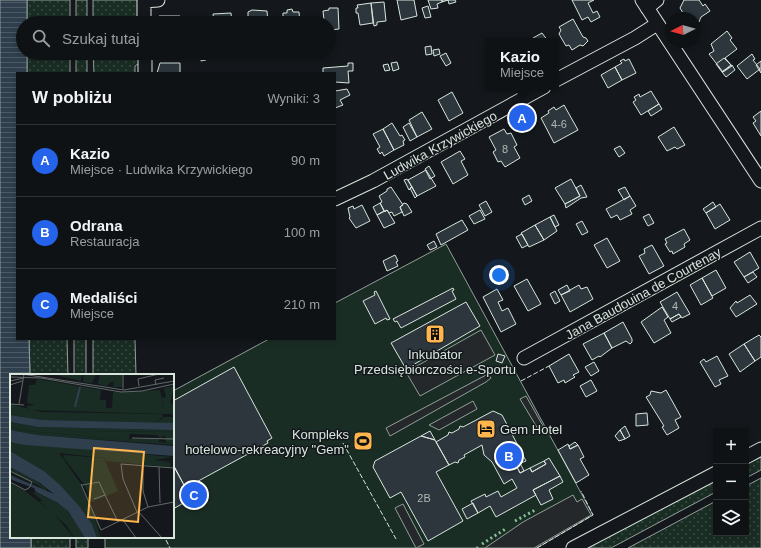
<!DOCTYPE html>
<html lang="pl">
<meta charset="utf-8">
<style>
body{margin:0;font-family:Arial,sans-serif;background:#1d2022;color:#f1f3f6}
.controls{position:absolute;right:12px;bottom:12px;display:grid;overflow:hidden;border-radius:0px;box-shadow:0 2px 6px #0003}
.controls button{width:36px;height:36px;display:grid;place-items:center;padding:0;border:0;border-bottom:1px solid #2f3234;background:#0f1215;color:#f1f3f6;font:20px sans-serif}
.compass{position:absolute;left:665px;top:12px;width:36px;height:36px;border-radius:50%;background:#0f1215;box-shadow:0 2px 6px #0003;rotate:265deg}
.you{position:absolute;left:499px;top:275px;width:14px;height:14px;margin:-10px;border:3px solid #fff;border-radius:50%;background:#1a73e8;box-shadow:0 0 0 6px #1a73e833}
.badge{display:grid;place-items:center;width:26px;height:26px;border-radius:50%;background:#2563eb;color:#fff;font-size:13px;font-weight:700}
.pin{position:absolute;translate:-50% -50%;border:2px solid #fff;box-shadow:0 1px 4px #0006}
.popup{position:absolute;left:485px;top:38px;width:74px;height:52px;box-sizing:border-box;display:grid;place-content:center;border-radius:0px;background:#0f1215;filter:drop-shadow(0 1px 3px #0005);font-size:13px;white-space:nowrap;color:#9b9ea0}
.popup b{font-size:15px;color:#f1f3f6}
.popup::after{content:'';position:absolute;left:50%;top:100%;margin-left:-8px;border:8px solid transparent;border-top-color:#0f1215}
.list{margin:0;padding:0;list-style:none}
h2{display:flex;justify-content:space-between;align-items:center;height:52px;margin:0;padding:0 16px;font-size:17px}
h2 small{font-size:13px;font-weight:400;color:#9b9ea0}
.list li{display:grid;grid-template-columns:26px 1fr auto;gap:12px;align-items:center;box-sizing:border-box;height:72px;padding:0 16px;border-top:1px solid #2f3234}
.list b{display:block;font-size:15px;white-space:nowrap}
.list p{margin:0;font-size:13px;white-space:nowrap;color:#9b9ea0}
.list em{font-size:13px;font-style:normal;color:#9b9ea0}
.icon{flex:none;width:22px;height:22px;fill:none;stroke:currentColor;stroke-width:2;stroke-linecap:round;stroke-linejoin:round}
.map{position:relative;flex:none;width:761px;height:548px;overflow:hidden}
.search{position:absolute;background:#0f1215;box-shadow:0 2px 6px #0003;left:16px;top:16px;width:320px;height:44px;display:flex;align-items:center;gap:10px;box-sizing:border-box;padding:0 14px;border-radius:22px;color:#9b9ea0;font-size:15px}
.panel{position:absolute;background:#0f1215;box-shadow:0 2px 6px #0003;left:16px;top:72px;width:320px;height:268px;border-radius:0px}
.map>svg:first-child{display:block}
.grass{fill:url(#grass-dots);stroke:#939e99}
.garden{fill:#1a2d24;stroke:#939e99}
.parking{fill:#24282b;stroke:#939e99}
.water{fill:url(#water-rules);stroke:#939e99}
.building{fill:#2c363c;stroke:#d8e6dc}
.lines{fill:none;stroke-linecap:round;stroke-linejoin:round}
.minor-casing{stroke:#d8e6dc;stroke-width:15}
.minor{stroke:#14181c;stroke-width:13}
.hedge{stroke:#8ac095;stroke-width:3;stroke-dasharray:2 3;stroke-linecap:butt}
.fence{stroke:#d8e6dc;stroke-width:1;stroke-dasharray:5 2;stroke-linecap:butt}
.labels{text-anchor:middle;stroke-width:3;stroke-linejoin:round;paint-order:stroke}
.number-label{font-size:11px;fill:#adbab4}
.street-label{font-size:13px;fill:#d8e6dc;stroke:#14181c}
.poi-label{font-size:13px;fill:#d8e6dc;stroke:#14181c}
.inset-river{fill:none;stroke:#2f3f4d;stroke-width:2}
.inset-road{fill:none;stroke:#626a69;stroke-width:1}
.view{fill:#ffb74d;fill-opacity:0.15;stroke:#ffb74d;stroke-width:2}
.inset-edge{fill:none;stroke:#d8e6dc;stroke-width:2}
</style>
<div class="map">
<svg width="761" height="548" viewBox="0 0 761 548">
<defs>
<pattern id="grass-dots" width="8" height="8" patternUnits="userSpaceOnUse"><rect width="8" height="8" fill="#1a2d24"/><path d="M2 2h.1M6 6h.1" fill="none" stroke="#3b4b43" stroke-width="1.8" stroke-linecap="round"/></pattern>
<pattern id="water-rules" width="6" height="5" patternUnits="userSpaceOnUse"><rect width="6" height="5" fill="#2f3f4d"/><path d="M0 2.5h6" fill="none" stroke="#4c5b66"/></pattern>
</defs>
<rect width="100%" height="100%" fill="#14181c"/>
<path class="grass" d="M27 0H70V23H27Z
M76 0H87V23H76Z
M93 0H139L138 20 135 21V23H93Z
M27 53H70V73H27Z
M76 53H87V73H76Z
M93 53H137L140 63 135 66V73H94Z
M29 339H67L68 375H30Z
M74 339H86V375H74Z
M93 339H135L136 375H93Z
M761 456V470L746 478V464Z
M761 478V548H628L716 501V533H746V486Z
M716 479V492L611 548H584Z
M31 537H70V548H31Z
M76 537H88V548H76Z"/>
<path class="garden" d="M446 244 593 515 537 548H105V537H173V391L269 339H335V303Z"/>
<path class="parking" d="M481 330 495 355 420 396 406 372Z
M488 374 491 378 486 382 390 436 386 428Z
M526 396 543 426 538 429 520 399Z
M473 401 477 409 439 430 429 425Z
M573 495 577 502 582 499 591 515 534 548H485L523 522Z
M403 504 424 544 416 548 395 508Z"/>
<path class="water" d="M0 0H27V23H23V53H27V73H17V339H29L30 375H11V537H31V548H0Z"/>
<path class="building" d="M397 0H414L417 16 401 20Z
M428 0H442V2L437 4 438 8 431 9Z
M442 0H455L456 2 449 4 448 0 442 2Z
M572 0H594L588 3 593 13 597 11 600 17 591 22 588 17 582 20Z
M684 0H699L703 6 705 4 710 11 701 17 699 22 695 21V18H686L680 8Z
M384 2 386 21 377 22V25L374 26 371 3Z
M371 3 373 23 360 25 358 13H356V8H358L357 5Z
M428 6 431 17 425 18 422 8Z
M329 8H338L339 29 329 30V23H322V20H324L323 11 329 10Z
M292 9 293 12H299L300 23H283V13H287V10Z
M252 10 267 11 268 23H248V12Z
M231 13 232 23H214L213 14Z
M159 16H180V23H159Z
M573 19 583 37 586 38 588 41 583 46 580 45 572 50 569 45 566 46 559 34 561 30 559 27Z
M727 31 732 38 730 40 737 49 725 58 732 66 723 72 709 54 714 51 711 44Z
M542 33 548 41H535L533 38Z
M431 46 432 54 426 55 425 47Z
M439 49 440 54 434 56 433 50Z
M155 53H174V57L155 56Z
M193 53H205L206 60 201 61V55H193Z
M446 53 451 63 446 66 440 56Z
M752 54 755 59 753 60 760 69 747 79 737 66Z
M724 58 731 65 722 72 716 64Z
M624 59 625 61 629 59 636 73 622 80 615 67 622 63 620 61Z
M761 61V73L756 65Z
M397 62 399 69 393 71 391 63Z
M160 63H180V73H157Z
M348 63H353V71H348L349 83 335 82V73H323V68L348 66Z
M388 64 390 70 385 71 383 65Z
M732 65 735 70 726 77 722 72Z
M615 67 622 80 608 88 601 75Z
M347 89 350 95 340 100 343 105 335 108V91Z
M651 91 659 104 641 115 633 102 636 100 634 97 639 94 640 97Z
M452 92 463 113 449 121 438 100Z
M659 104 662 109 651 116 648 111Z
M564 105 578 130 554 143 541 118 549 113 548 111 554 107 556 110Z
M761 111V136L753 123 756 121 753 117Z
M422 112 432 129 417 137 409 120Z
M527 116 533 126 523 132 517 121Z
M392 123 400 136 402 135 405 140 403 141 404 145 394 150 383 129Z
M409 123 417 137 410 141 403 127Z
M674 127 685 145 677 149 675 147 667 151 658 137Z
M383 129 394 150 384 156 382 152 380 154 377 149 380 147 373 134Z
M504 129 507 134 511 133 517 145 514 147 520 158 505 167 501 161 498 162 493 152 496 150 489 137Z
M620 146 625 153 619 157 614 149Z
M460 151 465 159 461 161 468 175 453 184 441 162Z
M429 166 435 176 430 179 425 169Z
M426 170 436 186 417 196 408 180Z
M407 179 412 187 409 190 404 180Z
M571 179 580 196 565 204 555 188Z
M581 185 587 197 581 198 566 208 565 204 580 196 576 188Z
M391 187 403 205 400 207 402 212 394 216 392 212 389 213 387 210 385 212 380 203 382 202 379 196 387 191V189Z
M412 187 417 196 415 198 410 188Z
M625 187 630 196 624 200 618 190Z
M529 195 532 201 525 205 522 199Z
M630 196 636 206 630 210 632 214 620 220 617 215 611 218 606 209Z
M486 201 492 212 485 216 479 205Z
M713 202 716 207 706 213 703 209Z
M380 203 384 211 377 215 373 207Z
M404 203 407 204 412 212 404 216 400 207Z
M720 204 730 220 715 229 706 213Z
M362 205 370 221 356 228 349 218 350 217 348 208 353 206 354 209Z
M387 210 395 223 384 228 377 215Z
M480 210 485 219 474 224 469 216Z
M649 214 654 223 648 226 643 217Z
M554 215 559 225 555 227 550 217Z
M550 217 557 231 544 240 535 225Z
M462 220 468 230 441 245 436 234Z
M582 221 588 232 582 235 576 224Z
M535 225 544 240 529 247 521 233Z
M684 229 690 240 684 244 685 247 673 254 672 251 670 252 665 244 667 243 665 239Z
M522 234 528 245 522 248 516 237Z
M607 238 620 261 607 268 594 245Z
M434 241 437 247 430 250 427 245Z
M652 245 664 266 649 274 639 256 645 253 644 249Z
M750 252 759 268 744 277 734 262Z
M395 255 398 261 396 262 398 266 387 271 383 261Z
M716 270 726 288 712 296 702 278Z
M753 272 757 277 748 283 744 277Z
M702 278 713 298 701 305 690 285Z
M527 279 541 304 528 311 514 286Z
M567 285 570 291 561 295 558 290Z
M579 285 581 289 587 287 593 299 570 312 561 295Z
M453 288 454 290 452 291 456 299 401 328 397 321 395 322 393 319Z
M497 289 503 300 498 302 502 311 508 308 516 324 501 332 483 297Z
M376 291 390 319 387 320 386 318 375 324 363 301 375 295 374 292Z
M555 291 560 301 555 304 550 294Z
M677 292 690 314 682 318 679 314 670 319 660 302Z
M750 295 757 304 736 317 730 308 736 301 737 303Z
M466 302 480 326 406 369 391 343Z
M662 307 668 317 664 320 671 333 654 343 641 322Z
M679 314 681 317 672 322 670 319Z
M623 322 632 339V342L630 344 626 341 612 348 604 333Z
M604 333 612 348 600 357 599 356 592 360 583 344Z
M759 335 761 337V357L755 361 744 344Z
M744 344 755 361 740 372 729 354Z
M498 354 505 356 502 363 496 361Z
M569 354 579 372 573 375 575 377 565 383 564 380 558 383 549 366Z
M717 356 728 376 719 380 721 384 715 387 700 362 704 359 706 362Z
M594 362 599 371 591 376 585 367Z
M234 367 272 438 267 441 268 443 191 485 190 482 184 485 173 464V401Z
M591 380 597 391 586 397 580 386Z
M666 390 681 417 675 420 679 428 667 435 662 427 664 426 646 397 650 395 651 391 661 393Z
M493 411 502 415 526 461 516 465 520 473 530 468 532 472 546 464 544 461 549 458 560 476 533 490 536 495 496 517 490 506 478 513 471 501 485 494 486 497 498 491 501 497 517 488 512 479 504 484 492 462 484 455 482 445 464 455 465 457 459 460 458 463 455 462 449 465 436 442 448 435 449 432 452 433 459 429 460 426 463 427Z
M647 413 648 425 636 426V414Z
M625 426 630 436 625 439 620 430Z
M620 430 625 439 619 441 615 436Z
M430 431 435 440 421 436Z
M421 436 435 440 449 465 436 472 463 521 428 541 401 492 390 498 373 467 375 461Z
M575 442 578 445 570 449 569 446Z
M568 444 570 449 578 445 584 457 580 459 589 475 576 483 558 450Z
M544 461 546 464 532 472 530 468Z
M520 463 524 471 520 473 516 465Z
M173 467H174L184 485 190 482 196 493 185 499 187 501 173 509Z
M560 476 563 482 549 490 553 499 541 505 533 490Z
M473 503 478 513 467 519 462 509Z"/>
<g class="lines">
<g class="minor-casing">
<path id="minor" d="M144 0V23
M642 0 761 181
M144 1 158 0
M647 8 657 0
M145 53V73
M556 80 635 38 657 24
M335 199 373 181 544 87
M524 358 761 228
M746 457 761 449
M573 548 716 473"/>
</g>
<use href="#minor" class="minor"/>
<path class="hedge" d="M515 521 537 509
M482 544 507 528
M477 548 478 547"/>
<path class="fence" d="M521 381 549 366
M343 443 396 539
M166 540 170 548
M537 548 593 515 581 491"/>
</g>
<defs>
<g id="building-square" transform="scale(1)"><rect x="-9" y="-9" width="18" height="18" rx="4" fill="#ffb74d" stroke="#14181c"/><path d="M-4-6H4V6H1V3H-1V6H-4ZM-2.5-4.3h1.7v1.8h-1.7ZM.8-4.3h1.7v1.8H.8ZM-2.5-1h1.7V.8h-1.7ZM.8-1h1.7V.8H.8Z" fill="#111"/></g>
<g id="hotel-square" transform="scale(1)"><rect x="-9" y="-9" width="18" height="18" rx="4" fill="#ffb74d" stroke="#14181c"/><path d="M-6-4.5h1.5V1H6V5H4.5V3h-9V5H-6ZM-4 0a1.8 1.8 0 1 1 3.6 0ZM.5 0V-2.5h3Q6-2.5 6 0Z" fill="#111"/></g>
<g id="stadium-square" transform="scale(1)"><rect x="-9" y="-9" width="18" height="18" rx="4" fill="#ffb74d" stroke="#14181c"/><path d="M0-5a6.5 5 0 1 0 0 10a6.5 5 0 1 0 0-10ZM-3.5-1.8h7v3.6h-7Z" fill="#111"/></g>
</defs>
<g fill-rule="evenodd">
<use href="#building-square" x="435" y="334"/>
<use href="#hotel-square" x="486" y="429"/>
<use href="#stadium-square" x="363" y="441"/>
</g>
<g class="labels">
<g class="number-label">
<text x="559" y="128">4-6</text>
<text x="505" y="153">8</text>
<text x="675" y="310">4</text>
<text x="424" y="502">2B</text>
</g>
<g class="street-label">
<text transform="translate(440 145) rotate(-29)" y="5">Ludwika Krzywickiego</text>
<text transform="translate(643 293) rotate(-29)" y="5">Jana Baudouina de Courtenay</text>
</g>
<g class="poi-label">
<text x="435" y="359">Inkubator<tspan x="435" dy="15">Przedsiębiorczości e-Sportu</tspan></text>
<text x="500" y="434" text-anchor="start">Gem Hotel</text>
<text x="349" y="439" text-anchor="end">Kompleks<tspan x="349" dy="15">hotelowo-rekreacyjny "Gem"</tspan></text>
</g>
</g>
<g transform="translate(10 374)">
<rect width="164" height="164" fill="#14181c"/>
<path d="M164 12 160 29 164 31V41L159 40 154 35 152 24 156 23 154 14ZM0 30 31 38 151 40 153 42 147 49 32 46 0 41ZM0 53 19 57 109 65H149V68L159 69 164 71 28 61 0 56ZM72 54 164 56V58L76 57ZM0 68 162 83 144 86 164 88H152L161 89 160 93 96 87 94 84 49 79 73 113 91 158 85 146 91 164H87L82 150 57 119 34 97 0 77ZM0 93 26 107 37 115 36 117 26 110 5 101ZM25 118 55 133 75 164H64L56 151 29 127H33L23 119Z" fill="#1a2d24"/>
<path d="M154 43H164V49H147ZM0 48 28 53 72 54 76 57 164 58V70L156 69 155 61 150 64 147 61 120 60 119 66 109 65 19 57 0 53Z" fill="#1a2d24"/>
<path d="M42 0H72L71 7ZM74 0H86L82 9 73 8ZM90 0H112V13H103L104 8H101L97 12 88 10ZM27 5 91 16 90 26H96V34H102L103 18 150 16 154 35H156L159 40 20 36 16 32 25 31 17 29 19 11H25ZM54 81 94 84 108 117 82 128 74 110 53 83ZM0 109 15 117 43 139 64 164H0Z" fill="#1a2d24"/>
<path d="M0 41 32 46 164 49V56L28 53 0 48ZM0 56 28 61 163 72 164 82 15 71 0 68ZM0 77 34 97 50 111 69 132 82 150 87 164H75L58 137 48 129 26 118 24 114 2 106 0 101 44 120 30 109 0 93Z" fill="#2f3f4d"/>
<path class="inset-river" d="M65 33 70 13"/>
<path class="inset-road" d="M12 0 114 16 164 7M0 3 31 4 111 18 132 17 164 10M0 7 14 4M0 11 12 7M146 11 145 6 154 4M129 12 128 5 149 0M113 15V0M0 30 14 31M9 30 14 0M122 64 164 65M133 91V117L138 133M149 93 150 129M0 97 22 108 19 114 15 116 0 108M71 110 91 156 138 133 164 128M72 111 89 108 95 121 84 125M95 121 108 148M128 137 152 164M127 138 113 105 111 90 164 94M113 146 126 164"/>
<path class="view" d="M84 74 134 78 128 148 78 143Z"/>
<rect width="164" height="164" class="inset-edge"/>
</g>
</svg>
<div class="controls">
<button>+</button>
<button>−</button>
<button><svg class="icon" aria-label="layers" viewBox="0 0 24 24"><path d="M12 4l9 5-9 5-9-5zM3 14l9 5 9-5"/></svg></button>
</div>
<svg class="compass" viewBox="-18 -18 36 36"><path d="M0-13l5 13h-10z" fill="#e53935"/><path d="M0 13l5-13h-10z" fill="#9b9ea0"/></svg>
<div class="you"></div>
<div class="pin badge" style="left:522px;top:118px">A</div>
<div class="popup"><b>Kazio</b>Miejsce</div>
<div class="pin badge" style="left:509px;top:456px">B</div>
<div class="pin badge" style="left:194px;top:495px">C</div>
<div class="search"><svg class="icon" aria-label="search" viewBox="0 0 24 24"><circle cx="10" cy="10" r="6"/><path d="M15 15l6 6"/></svg>Szukaj tutaj</div>
<section class="panel">
<h2>W pobliżu<small>Wyniki: 3</small></h2>
<ul class="list">
<li><span class="badge">A</span><div><b>Kazio</b><p>Miejsce · Ludwika Krzywickiego</p></div><em>90 m</em></li>
<li><span class="badge">B</span><div><b>Odrana</b><p>Restauracja</p></div><em>100 m</em></li>
<li><span class="badge">C</span><div><b>Medaliści</b><p>Miejsce</p></div><em>210 m</em></li>
</ul>
</section>
</div>
